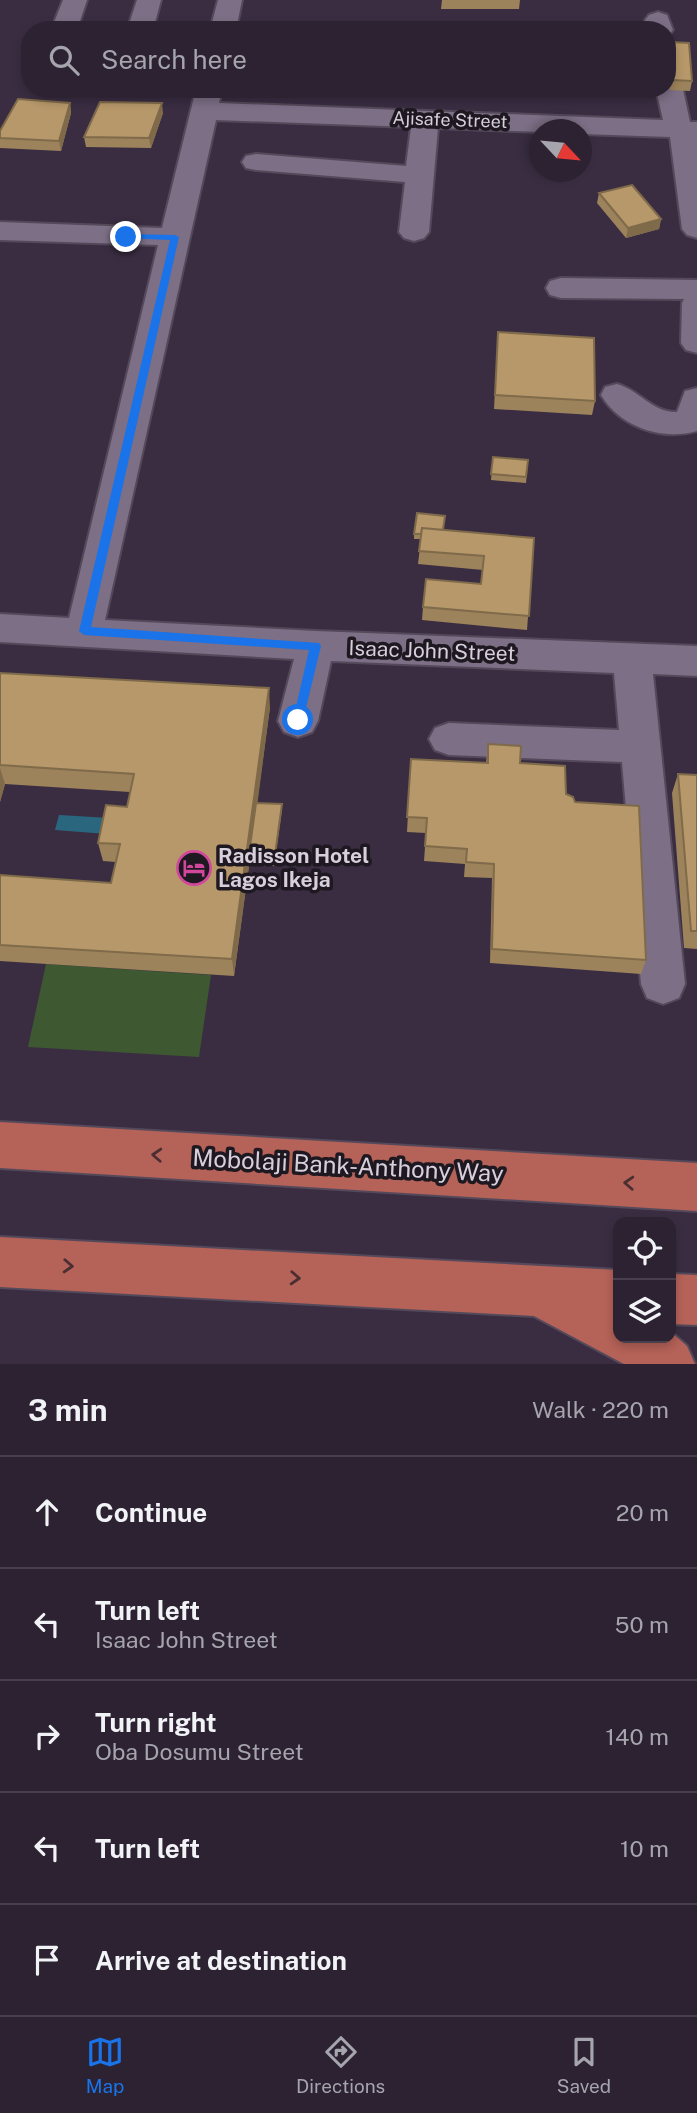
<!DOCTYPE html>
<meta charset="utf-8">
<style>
body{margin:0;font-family:"Public Sans",sans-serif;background:#342a3a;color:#f1f3f6}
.controls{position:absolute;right:21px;bottom:21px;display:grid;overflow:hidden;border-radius:14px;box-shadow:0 4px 10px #0003}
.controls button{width:63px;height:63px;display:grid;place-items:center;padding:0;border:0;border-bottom:2px solid #483f4d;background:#2c2232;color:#f1f3f6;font:35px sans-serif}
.compass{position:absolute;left:529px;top:119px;width:63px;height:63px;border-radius:50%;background:#2c2232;box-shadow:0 4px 10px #0003;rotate:116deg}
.stop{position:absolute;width:21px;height:21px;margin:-16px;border:5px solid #1a73e8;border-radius:50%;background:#fff}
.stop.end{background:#1a73e8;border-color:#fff;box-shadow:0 2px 7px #0008}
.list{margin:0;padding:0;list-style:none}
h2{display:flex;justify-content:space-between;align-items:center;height:91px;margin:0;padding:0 28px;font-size:30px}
h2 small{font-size:23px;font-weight:400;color:#a6a4ac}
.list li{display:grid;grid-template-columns:46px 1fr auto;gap:21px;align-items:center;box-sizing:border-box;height:112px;padding:0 28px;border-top:2px solid #483f4d}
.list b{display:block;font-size:26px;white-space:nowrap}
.list p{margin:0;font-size:23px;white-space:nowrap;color:#a6a4ac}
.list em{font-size:23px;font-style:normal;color:#a6a4ac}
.icon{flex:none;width:38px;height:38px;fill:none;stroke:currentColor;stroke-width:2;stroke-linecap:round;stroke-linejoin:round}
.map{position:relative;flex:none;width:697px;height:1364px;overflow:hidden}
.search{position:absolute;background:#2c2232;box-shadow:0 4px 10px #0003;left:21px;right:21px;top:21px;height:77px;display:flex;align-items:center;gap:18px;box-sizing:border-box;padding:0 24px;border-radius:28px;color:#a6a4ac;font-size:26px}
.sheet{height:651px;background:#2c2232}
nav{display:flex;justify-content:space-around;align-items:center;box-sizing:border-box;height:98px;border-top:2px solid #483f4d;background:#2c2232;font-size:19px;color:#a6a4ac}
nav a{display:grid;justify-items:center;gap:4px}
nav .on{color:#1a73e8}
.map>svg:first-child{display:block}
.green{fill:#3e5832}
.water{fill:#2a677e}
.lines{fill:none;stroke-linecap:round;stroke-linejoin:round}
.minor-casing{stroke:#54495a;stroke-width:4}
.major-casing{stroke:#54495a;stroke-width:4}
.minor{fill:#7d6f86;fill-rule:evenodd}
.major{fill:#b56258;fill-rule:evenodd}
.wall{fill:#9d835b}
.shaded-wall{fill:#7f6a4a}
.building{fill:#b6986a;stroke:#7f6a4a;stroke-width:2}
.oneway{stroke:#4b2e32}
.route{fill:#1a73e8}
.labels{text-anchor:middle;stroke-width:7;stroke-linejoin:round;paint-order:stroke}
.far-street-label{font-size:18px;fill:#d7cfdc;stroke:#1e1821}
.street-label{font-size:21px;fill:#d7cfdc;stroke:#1e1821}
.poi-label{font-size:21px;font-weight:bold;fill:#d7cfdc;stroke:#1e1821;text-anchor:start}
.near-street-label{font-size:24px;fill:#d7cfdc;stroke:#1e1821}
</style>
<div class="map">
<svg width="697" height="1364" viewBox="0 0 697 1364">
<rect width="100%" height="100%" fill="#3a2d42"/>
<path class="green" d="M46 964 211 975 199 1057 28 1047Z"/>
<path class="water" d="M59 815 110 818 107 834 55 830Z"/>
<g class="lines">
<g class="minor-casing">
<path id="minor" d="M63 0H87L77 30H51Z
M137 0H161L153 30H127Z
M218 0H242L236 30H210Z
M658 12 667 15 673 30 669 35 667 30H647L645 20 649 15Z
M667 68 676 70 680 76 690 122H697V238L687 235 682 229 670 137 582 134V130H540V132L438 128 429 232 424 238 414 241 404 238 399 232 405 182 256 170 246 168 242 162 246 156 256 154 406 166 411 127 216 120 105 620 316 631 697 646V676L653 674 685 984 679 998 663 1004 647 998 641 984 622 762 449 755 435 750 429 739 435 728 449 723 619 730 614 673 331 661 318 721 312 732 298 737 284 732 278 721 294 659 0 642V614L69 618 158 245 0 240V222L162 228 196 89H222L219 103 663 120 656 89H667Z
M561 278 697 280V353L686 350 681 343 682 303 684 299 561 298 550 295 546 288 550 281Z
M617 384C639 390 653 413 677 412L685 391 697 388V431C662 441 620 427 601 395L605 387Z"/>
</g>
<g class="major-casing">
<path id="major" d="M0 1122 697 1163V1211L0 1168Z
M0 1237 618 1270V1338H671V1332L687 1346 695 1364H624L534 1316 0 1287Z
M671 1274 697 1275V1325L671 1324Z"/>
</g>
<use href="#minor" class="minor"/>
<use href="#major" class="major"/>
</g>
<path class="wall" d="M442 0H520L519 9H441Z
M670 42 692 81 690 91 670 90 668 52Z
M70 103 71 113 61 151 0 148V131Z
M163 113 151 148 86 147 84 137Z
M599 193 661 219 659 229 626 238 597 203Z
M498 332 595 401 592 415 494 409Z
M493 457 528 460 526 483 491 480Z
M444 530 534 538 527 630 422 620 423 607 481 584 483 570 418 564 421 539H414V534Z
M0 673 270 707 257 803 282 804V809L274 866H249L234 976 0 961V875L111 883 116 862 103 861 98 843 127 807 130 792 5 784 0 802Z
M488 744 520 763 566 794 646 960 641 974 490 963 492 878 464 877 465 864 424 861 426 833 407 832 411 759 486 763Z
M678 774 697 775V949L684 948 672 793Z"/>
<path class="shaded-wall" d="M70 103 71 113 61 151 59 141Z
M162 103 163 113 151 148 149 138Z
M661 219 659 229 626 238 628 228Z
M269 688 270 707 250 861H248L249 866 234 976 232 959Z
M0 768 5 784 0 802Z
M282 804V809L274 866V862Z"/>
<path class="building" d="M670 42 689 43 692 81 672 80Z
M18 99 70 103 59 141 0 138V131Z
M100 102 162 103 149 138 84 137Z
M632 185 661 219 628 228 599 193Z
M498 332 594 338 595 401 495 395Z
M493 457 528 460 526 477 491 474Z
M417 513 445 516 443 530 422 528 421 534H414Z
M422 528 534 538 529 616 423 607 426 579 481 584 484 556 419 551Z
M0 673 269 688 232 959 0 945V875L111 883 120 844 98 843 106 805 127 807 134 774 0 765Z
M488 744 521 746 520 763 565 766 566 794 573 797 575 802 639 806 646 960 492 949 494 864 466 862 467 849 425 846 427 818 407 817 411 759 488 763Z
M678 774 697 775V931H691Z
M256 803 282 804 274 862 248 861Z"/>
<defs><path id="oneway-chevron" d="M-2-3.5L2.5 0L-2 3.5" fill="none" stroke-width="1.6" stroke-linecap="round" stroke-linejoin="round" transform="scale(1.75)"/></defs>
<g class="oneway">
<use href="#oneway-chevron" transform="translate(157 1155) rotate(-177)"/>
<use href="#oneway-chevron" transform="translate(629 1183) rotate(-177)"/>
<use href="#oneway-chevron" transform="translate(68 1266) rotate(3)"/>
<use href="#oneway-chevron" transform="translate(295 1278) rotate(3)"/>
</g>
<path class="route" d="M126 234 175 235 179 237 91 627 319 643 321 646 302 724H294L293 720 309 650 84 635 79 631 170 240 123 238 122 237Z"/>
<defs>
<g id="hotel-ring" transform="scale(1.75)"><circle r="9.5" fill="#1e1821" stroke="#d1479c" stroke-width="1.5"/><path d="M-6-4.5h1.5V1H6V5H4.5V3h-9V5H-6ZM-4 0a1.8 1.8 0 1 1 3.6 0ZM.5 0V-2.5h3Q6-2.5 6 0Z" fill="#d1479c"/></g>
</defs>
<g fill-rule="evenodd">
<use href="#hotel-ring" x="194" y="868"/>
</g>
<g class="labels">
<g class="far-street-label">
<text transform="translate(450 120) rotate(2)" y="6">Ajisafe Street</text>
</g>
<g class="street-label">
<text transform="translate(432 651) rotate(2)" y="7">Isaac John Street</text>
</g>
<g class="poi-label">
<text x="218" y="863">Radisson Hotel<tspan x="218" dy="24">Lagos Ikeja</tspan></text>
</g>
<g class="near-street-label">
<text transform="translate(348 1166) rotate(3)" y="8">Mobolaji Bank-Anthony Way</text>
</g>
</g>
</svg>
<div class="controls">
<button><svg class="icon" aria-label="locate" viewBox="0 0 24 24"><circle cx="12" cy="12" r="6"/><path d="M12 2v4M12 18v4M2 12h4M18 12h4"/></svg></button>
<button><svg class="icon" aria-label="layers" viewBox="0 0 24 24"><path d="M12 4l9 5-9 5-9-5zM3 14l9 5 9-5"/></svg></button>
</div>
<svg class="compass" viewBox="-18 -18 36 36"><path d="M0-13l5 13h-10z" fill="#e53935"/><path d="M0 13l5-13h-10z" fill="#a6a4ac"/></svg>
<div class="stop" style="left:298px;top:720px"></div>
<div class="stop end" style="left:126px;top:237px"></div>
<div class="search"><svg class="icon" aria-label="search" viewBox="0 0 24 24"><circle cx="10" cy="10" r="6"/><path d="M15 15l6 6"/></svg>Search here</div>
</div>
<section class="sheet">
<h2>3 min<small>Walk · 220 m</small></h2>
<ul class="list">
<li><svg class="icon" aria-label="ahead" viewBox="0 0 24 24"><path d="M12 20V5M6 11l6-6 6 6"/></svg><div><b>Continue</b></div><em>20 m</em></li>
<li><svg class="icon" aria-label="left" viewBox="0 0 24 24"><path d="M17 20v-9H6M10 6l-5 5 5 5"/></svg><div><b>Turn left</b><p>Isaac John Street</p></div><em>50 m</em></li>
<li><svg class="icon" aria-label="right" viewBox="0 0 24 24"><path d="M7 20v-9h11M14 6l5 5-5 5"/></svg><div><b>Turn right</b><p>Oba Dosumu Street</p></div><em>140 m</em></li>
<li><svg class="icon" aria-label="left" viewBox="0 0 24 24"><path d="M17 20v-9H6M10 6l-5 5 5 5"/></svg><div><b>Turn left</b></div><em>10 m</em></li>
<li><svg class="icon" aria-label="arrive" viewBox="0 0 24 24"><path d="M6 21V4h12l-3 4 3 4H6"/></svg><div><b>Arrive at destination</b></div></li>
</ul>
</section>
<nav>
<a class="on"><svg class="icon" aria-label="map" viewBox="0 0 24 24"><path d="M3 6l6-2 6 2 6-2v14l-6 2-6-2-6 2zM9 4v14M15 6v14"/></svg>Map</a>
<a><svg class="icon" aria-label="directions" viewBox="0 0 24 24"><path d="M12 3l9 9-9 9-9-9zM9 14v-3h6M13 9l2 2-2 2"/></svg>Directions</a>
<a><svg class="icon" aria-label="saved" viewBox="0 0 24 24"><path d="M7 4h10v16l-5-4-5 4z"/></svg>Saved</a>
</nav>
